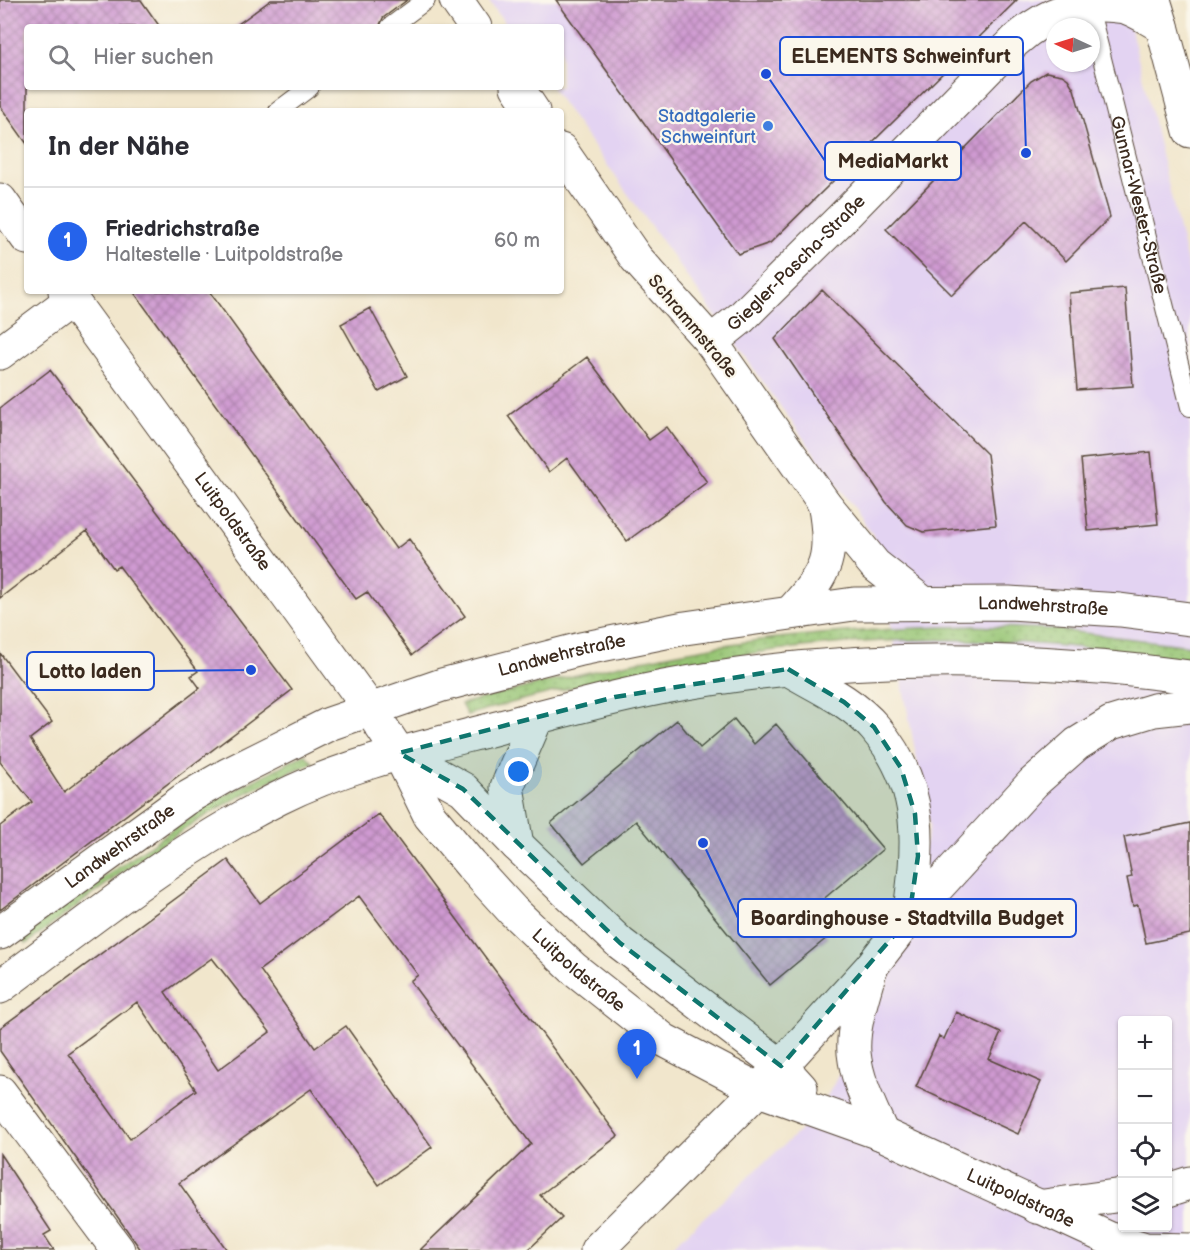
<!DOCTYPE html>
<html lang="de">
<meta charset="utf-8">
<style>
body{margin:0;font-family:"Balsamiq Sans",sans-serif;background:#f7f7f7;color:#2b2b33}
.controls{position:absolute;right:18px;bottom:18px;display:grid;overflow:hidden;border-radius:6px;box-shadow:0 2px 4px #0004}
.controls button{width:54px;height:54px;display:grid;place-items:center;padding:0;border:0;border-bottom:2px solid #e1e1e2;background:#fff;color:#2b2b33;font:30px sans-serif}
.compass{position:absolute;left:1046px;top:18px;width:54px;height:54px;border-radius:50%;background:#fff;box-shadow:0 2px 4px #0004;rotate:274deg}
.you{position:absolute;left:519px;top:772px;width:21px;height:21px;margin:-15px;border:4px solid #fff;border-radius:50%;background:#1a73e8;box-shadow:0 0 0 9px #1a73e833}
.badge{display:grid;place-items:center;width:39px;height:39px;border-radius:50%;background:#2563eb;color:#fff;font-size:20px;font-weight:700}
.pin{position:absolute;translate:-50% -50px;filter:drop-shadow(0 2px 3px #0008)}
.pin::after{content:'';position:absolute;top:32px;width:21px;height:18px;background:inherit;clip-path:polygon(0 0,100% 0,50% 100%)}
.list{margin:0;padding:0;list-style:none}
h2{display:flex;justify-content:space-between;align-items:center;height:78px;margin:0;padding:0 24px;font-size:26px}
h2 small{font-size:20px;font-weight:400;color:#7c7c81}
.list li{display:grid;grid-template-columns:39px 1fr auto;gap:18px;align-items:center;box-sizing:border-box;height:108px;padding:0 24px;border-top:2px solid #e1e1e2}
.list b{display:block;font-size:22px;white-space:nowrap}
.list p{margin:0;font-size:20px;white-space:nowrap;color:#7c7c81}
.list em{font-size:20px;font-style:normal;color:#7c7c81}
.icon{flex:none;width:33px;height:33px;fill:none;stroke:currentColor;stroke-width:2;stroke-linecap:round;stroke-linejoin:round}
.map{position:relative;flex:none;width:1190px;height:1250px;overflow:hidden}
.search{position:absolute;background:#fff;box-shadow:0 2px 4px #0004;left:24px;top:24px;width:540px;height:66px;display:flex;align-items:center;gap:15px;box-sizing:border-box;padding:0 21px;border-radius:6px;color:#7c7c81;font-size:22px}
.panel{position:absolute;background:#fff;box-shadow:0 2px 4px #0004;left:24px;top:108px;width:540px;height:186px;border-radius:6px}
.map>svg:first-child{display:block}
.built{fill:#e3d3f2;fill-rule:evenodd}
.grass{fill:url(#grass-dots);stroke:#687848;stroke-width:1.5}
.building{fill:url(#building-cross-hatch);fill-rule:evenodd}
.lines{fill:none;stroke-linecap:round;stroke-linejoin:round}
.lane-casing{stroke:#564638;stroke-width:20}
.street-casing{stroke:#564638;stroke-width:35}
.secondary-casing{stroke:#564638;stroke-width:35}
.primary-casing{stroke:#564638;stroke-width:35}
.lane{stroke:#fff;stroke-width:18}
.street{stroke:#fff;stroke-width:33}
.secondary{stroke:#fff;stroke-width:33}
.primary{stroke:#fff;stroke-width:33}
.marked{fill:#0f766e;fill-opacity:0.2;stroke:#0f766e;stroke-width:4.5;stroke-dasharray:12 8;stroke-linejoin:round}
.shop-dot{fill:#3f7fe0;stroke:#fbf7ec;stroke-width:2}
.labels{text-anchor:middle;stroke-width:4.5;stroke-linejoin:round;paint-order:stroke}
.shop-label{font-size:18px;fill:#366cbe;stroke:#fbf7ec;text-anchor:end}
.street-label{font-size:18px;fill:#3b2a1e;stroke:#fbf7ec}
.leader{fill:none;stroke:#1d4ed8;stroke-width:2}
.callout-dot{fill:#1d4ed8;stroke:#fbf7ec;stroke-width:2}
.callout{fill:#fbf7ec;stroke:#1d4ed8;stroke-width:2}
.callout-label{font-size:20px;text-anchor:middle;font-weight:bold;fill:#3b2a1e}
</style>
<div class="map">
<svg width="1190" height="1250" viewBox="0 0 1190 1250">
<defs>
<pattern id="grass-dots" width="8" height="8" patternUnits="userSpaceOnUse" patternTransform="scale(1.5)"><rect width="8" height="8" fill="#96c573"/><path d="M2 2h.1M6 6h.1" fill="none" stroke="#7ca05e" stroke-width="1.8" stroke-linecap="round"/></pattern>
<pattern id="building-cross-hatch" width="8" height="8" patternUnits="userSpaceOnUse" patternTransform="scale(1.5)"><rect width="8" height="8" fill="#cf9ad1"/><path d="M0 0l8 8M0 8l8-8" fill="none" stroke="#a97ea9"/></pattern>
</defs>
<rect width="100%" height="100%" fill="#fbf7ec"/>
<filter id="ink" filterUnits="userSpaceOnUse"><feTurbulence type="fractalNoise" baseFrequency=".0167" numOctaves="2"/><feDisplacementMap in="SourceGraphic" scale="12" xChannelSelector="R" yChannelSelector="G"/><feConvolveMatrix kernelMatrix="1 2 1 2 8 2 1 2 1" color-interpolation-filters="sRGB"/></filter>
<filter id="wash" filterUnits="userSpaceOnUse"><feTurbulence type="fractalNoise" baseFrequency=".008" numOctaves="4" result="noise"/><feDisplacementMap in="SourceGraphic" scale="24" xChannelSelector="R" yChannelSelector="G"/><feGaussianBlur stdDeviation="1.35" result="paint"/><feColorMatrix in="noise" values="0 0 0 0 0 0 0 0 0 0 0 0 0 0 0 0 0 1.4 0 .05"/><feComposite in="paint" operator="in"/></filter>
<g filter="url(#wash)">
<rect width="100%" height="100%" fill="#f1e6cc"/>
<path class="built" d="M488 0H1124L1190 275V1250H668L817 1115 887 985 930 826 873 535 551 87H561V27H508ZM1055 27H1091V63H1055ZM1122 1020H1168V1228H1122Z"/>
<path class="grass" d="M974 626 1051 629 1190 646V661C1113 650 1037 642 959 640 792 637 626 670 467 715L461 704C563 678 665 651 769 639 837 631 906 628 974 626Z
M305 754 313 763C206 802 116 878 26 944L19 937 212 802Z"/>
<g id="blocks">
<path class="building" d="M0 0H141L160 27H27V144L0 106Z
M271 0H407L383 18 379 27H234Z
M556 0H1017L770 243 738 254Z
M1046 72 1062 75 1068 79 1074 89 1110 217 1066 261 1026 221 952 295 886 229 1031 81Z
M1125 288 1133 386 1077 390 1069 293Z
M822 290 987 454 996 525 923 532 907 525 886 502 775 339Z
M133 291H209L396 549 409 539 465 616 412 655 367 592 356 599Z
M370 308 407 376 379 392 341 324Z
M587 357 649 440 667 427 707 482 627 541 567 458 549 472 508 416Z
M50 370 292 690 0 910V826L32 802 0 762V653L52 722 30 739 64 792 200 688 191 676 198 671 119 566 114 569 87 531 0 598V408Z
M1151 452 1158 524 1088 531 1081 459Z
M734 719 754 744 776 724 883 849 808 912 828 937 770 985 636 821 584 863 551 823 677 720 700 748Z
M379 814 618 1136 540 1195 562 1218 528 1250H420L531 1144 410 981 418 975 359 896 260 970 315 1048 346 1026 432 1147 379 1185 311 1089 179 1183 227 1250H141L0 1051V1028L228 860 260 903ZM212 958 270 1032 218 1070 165 992ZM137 1002 196 1090 130 1139 68 1053Z
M1190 823V934L1146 943 1138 905 1133 906 1127 878 1132 877 1124 837Z
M956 1012 1001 1033 989 1059 1041 1082 1018 1134 916 1087 939 1036 944 1039Z
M0 1154 51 1231 44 1235 54 1250H0Z"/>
</g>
</g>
<g filter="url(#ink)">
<use href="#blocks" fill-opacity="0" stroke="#564638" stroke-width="1.5"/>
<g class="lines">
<g class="lane-casing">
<g id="lane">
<path id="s1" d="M1088 3 1190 407"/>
<path d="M390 27 426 0"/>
<path d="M278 111 310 87"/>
</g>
</g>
<g class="street-casing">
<g id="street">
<path d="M456 0 475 27"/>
<path d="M1154 0 1162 26"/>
<path d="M517 87 533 111"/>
<path d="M561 150 636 258 711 342"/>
<path d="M0 200 27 238"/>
<path id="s2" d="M65 291 369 708"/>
<path d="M0 353 71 300"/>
<path d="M0 1092 118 1250"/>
<path d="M597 1250 778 1070"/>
</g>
</g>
<g class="secondary-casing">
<g id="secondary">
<path id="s3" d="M922 602 875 565 824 503 711 342 741 318 841 219 1015 41C1048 12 1080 0 1125 7 1138 11 1150 20 1162 26L1190 131"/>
<path d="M792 611C828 572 834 555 824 503"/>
<path id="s4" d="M369 708 399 753 430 816 471 865 513 911 573 968 664 1040 759 1090 882 1134 1108 1238 1146 1249 1190 1250"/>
<path d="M399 753 463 789 517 845 620 943 781 1066 801 1088"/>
<path d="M517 845 507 787 537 717"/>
<path d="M1168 1190 1190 1183"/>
<path d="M1037 1207 1122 1195"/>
</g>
</g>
<g class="primary-casing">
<g id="primary">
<path d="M788 669C817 686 852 701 875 728 926 788 919 846 909 918"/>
<path id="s5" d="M0 933 185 799 227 775 329 724 442 685 581 649 685 628 854 604 1009 603 1120 610 1190 619"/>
<path d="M869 974C862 999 852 1028 854 1053 857 1082 871 1108 882 1134"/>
<path d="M0 987C90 920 179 848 279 798 347 764 424 747 497 728 553 713 608 698 664 687 838 654 1015 654 1190 677"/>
<path d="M781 1066 871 967 909 918 1033 783 1077 744 1111 723 1154 710 1190 706"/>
</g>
</g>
<use href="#lane" class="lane"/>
<use href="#street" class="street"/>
<use href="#secondary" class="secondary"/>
<use href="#primary" class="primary"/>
</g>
</g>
<path class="marked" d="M788 669 844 702 874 727 901 768 915 814 918 856 909 918 781 1066 620 943 463 789 399 753 615 697Z"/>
<circle class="shop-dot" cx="768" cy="126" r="6"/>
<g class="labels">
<g class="shop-label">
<text x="756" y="122">Stadtgalerie<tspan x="756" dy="21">Schweinfurt</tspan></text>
</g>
<g class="street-label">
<text dy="6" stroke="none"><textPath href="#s1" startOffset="208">Gunnar-Wester-Straße</textPath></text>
<text dy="6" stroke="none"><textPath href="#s3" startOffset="453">Giegler-Pascha-Straße</textPath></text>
<text transform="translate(693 326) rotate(50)" y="6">Schrammstraße</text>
<text dy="6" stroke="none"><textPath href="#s2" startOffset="285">Luitpoldstraße</textPath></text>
<text dy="6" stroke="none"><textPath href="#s5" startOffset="1120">Landwehrstraße</textPath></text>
<text dy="6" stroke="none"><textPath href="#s5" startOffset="634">Landwehrstraße</textPath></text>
<text dy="6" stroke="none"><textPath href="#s5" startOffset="148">Landwehrstraße</textPath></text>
<text dy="6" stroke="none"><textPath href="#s4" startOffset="339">Luitpoldstraße</textPath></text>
<text dy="6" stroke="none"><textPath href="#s4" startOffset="840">Luitpoldstraße</textPath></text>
</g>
</g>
<path class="leader" d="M1026 153L1023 56M766 74L825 161M251 670L154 671M703 843L738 918"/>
<g class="callout-dot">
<circle cx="1026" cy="153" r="6"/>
<circle cx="766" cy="74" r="6"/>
<circle cx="251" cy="670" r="6"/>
<circle cx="703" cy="843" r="6"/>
</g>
<g class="callout">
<rect x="780" y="37" width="243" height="38" rx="6"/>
<rect x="825" y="142" width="136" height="38" rx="6"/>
<rect x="27" y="652" width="127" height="38" rx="6"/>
<rect x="738" y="899" width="338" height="38" rx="6"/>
</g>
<g class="callout-label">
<text x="901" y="63">ELEMENTS Schweinfurt</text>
<text x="893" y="168">MediaMarkt</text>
<text x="90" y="678">Lotto laden</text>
<text x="907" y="925">Boardinghouse - Stadtvilla Budget</text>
</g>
</svg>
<div class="controls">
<button>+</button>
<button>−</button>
<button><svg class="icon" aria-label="locate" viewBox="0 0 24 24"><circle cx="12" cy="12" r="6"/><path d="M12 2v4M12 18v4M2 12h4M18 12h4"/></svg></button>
<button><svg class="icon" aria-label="layers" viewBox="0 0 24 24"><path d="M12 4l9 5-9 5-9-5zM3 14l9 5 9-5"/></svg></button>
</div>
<svg class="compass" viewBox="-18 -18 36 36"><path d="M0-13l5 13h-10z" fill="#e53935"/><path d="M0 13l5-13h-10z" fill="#7c7c81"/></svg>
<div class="you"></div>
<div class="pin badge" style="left:637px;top:1079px">1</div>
<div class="search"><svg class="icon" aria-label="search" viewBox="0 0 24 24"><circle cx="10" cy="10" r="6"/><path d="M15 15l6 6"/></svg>Hier suchen</div>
<section class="panel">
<h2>In der Nähe<small></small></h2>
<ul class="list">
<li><span class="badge">1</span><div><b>Friedrichstraße</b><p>Haltestelle · Luitpoldstraße</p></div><em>60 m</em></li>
</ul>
</section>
</div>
